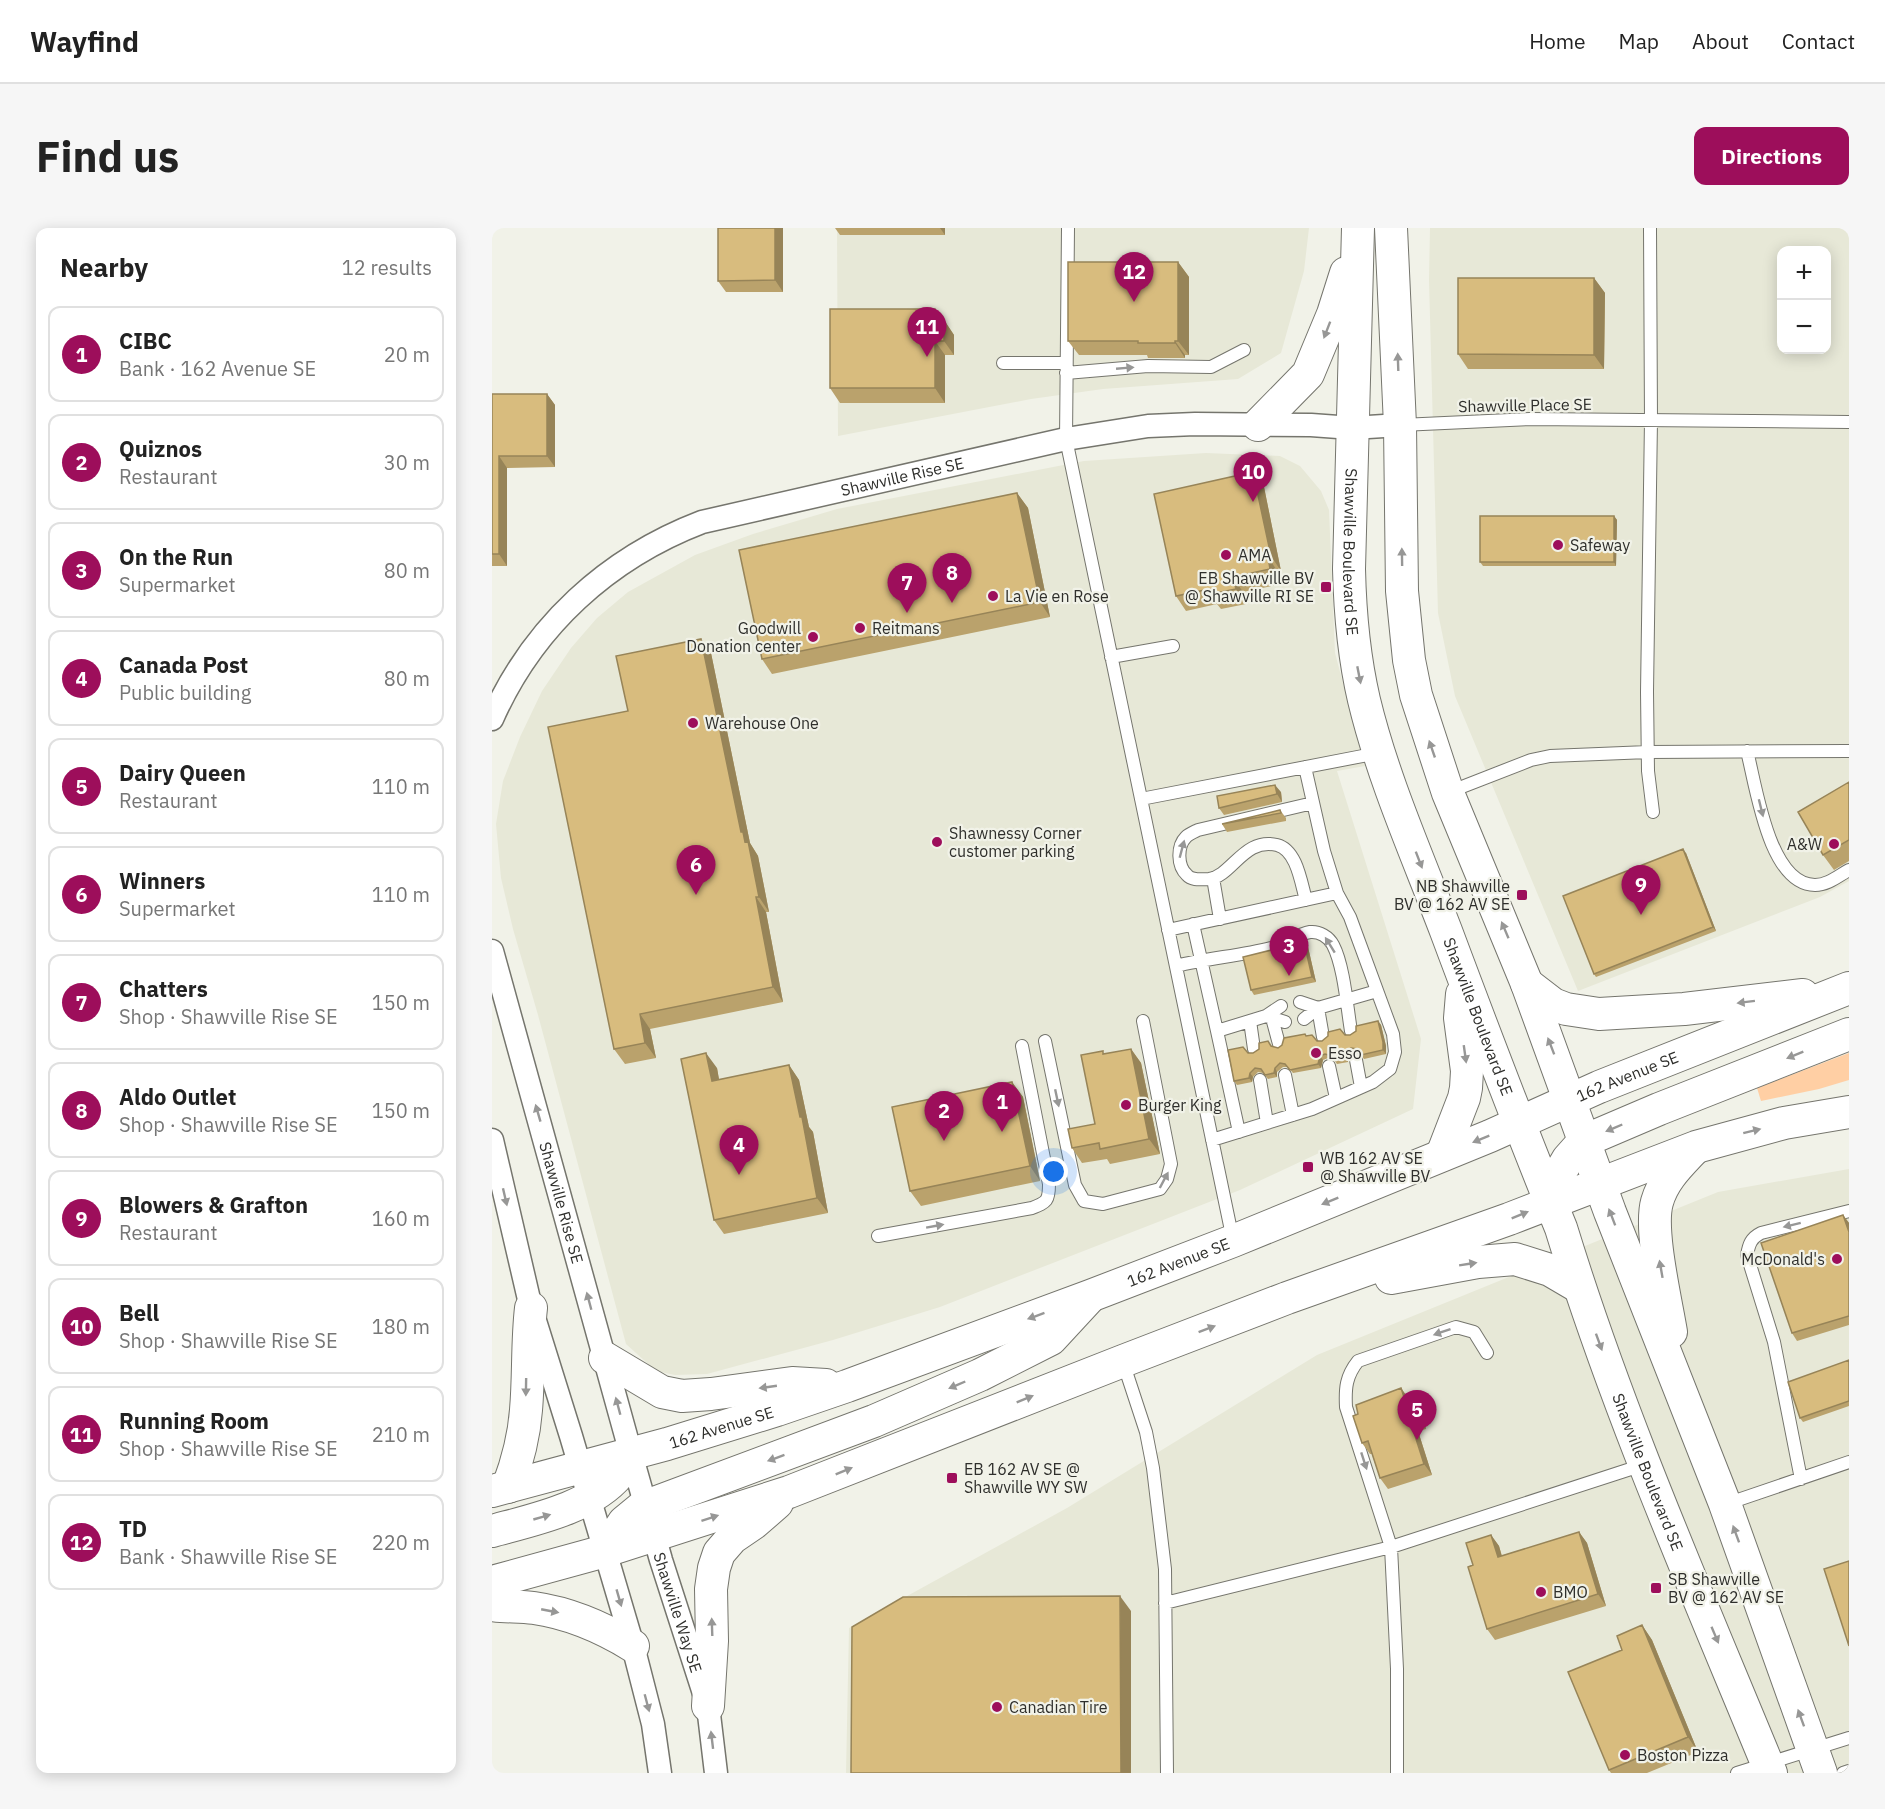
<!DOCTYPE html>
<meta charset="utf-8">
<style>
body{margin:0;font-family:"IBM Plex Sans",sans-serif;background:#f6f6f6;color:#222}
.controls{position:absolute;right:18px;top:18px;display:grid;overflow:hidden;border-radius:12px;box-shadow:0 3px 15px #0003}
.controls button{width:54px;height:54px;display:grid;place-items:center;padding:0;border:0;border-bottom:2px solid #e0e0e0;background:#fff;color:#222;font:30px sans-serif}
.you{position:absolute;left:562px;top:944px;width:21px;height:21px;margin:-15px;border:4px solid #fff;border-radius:50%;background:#1a73e8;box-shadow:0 0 0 9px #1a73e833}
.badge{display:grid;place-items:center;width:39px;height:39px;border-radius:50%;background:#9d0e5b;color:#fff;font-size:20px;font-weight:700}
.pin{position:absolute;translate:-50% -50px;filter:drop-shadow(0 2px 3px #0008)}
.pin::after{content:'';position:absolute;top:32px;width:21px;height:18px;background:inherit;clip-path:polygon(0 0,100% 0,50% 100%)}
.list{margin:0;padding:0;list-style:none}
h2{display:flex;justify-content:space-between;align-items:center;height:78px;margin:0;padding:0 24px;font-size:26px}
h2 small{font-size:20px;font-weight:400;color:#767676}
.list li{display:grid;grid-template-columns:39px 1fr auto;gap:18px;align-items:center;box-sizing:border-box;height:96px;margin:0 12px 12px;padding:0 12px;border:2px solid #e0e0e0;border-radius:12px}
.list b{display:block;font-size:22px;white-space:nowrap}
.list p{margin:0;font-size:20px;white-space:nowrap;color:#767676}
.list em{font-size:20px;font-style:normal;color:#767676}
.map{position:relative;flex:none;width:1357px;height:1545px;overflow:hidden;border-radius:12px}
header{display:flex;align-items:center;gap:36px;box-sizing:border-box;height:84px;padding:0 30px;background:#fff;border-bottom:2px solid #e0e0e0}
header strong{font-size:28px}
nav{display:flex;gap:33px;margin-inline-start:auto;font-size:21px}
.intro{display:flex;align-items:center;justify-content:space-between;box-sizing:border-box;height:144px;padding:0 36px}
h1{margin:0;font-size:42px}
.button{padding:15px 27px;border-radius:12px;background:#9d0e5b;color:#fff;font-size:21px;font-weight:700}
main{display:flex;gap:36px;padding:0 36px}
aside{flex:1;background:#fff;border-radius:12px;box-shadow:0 3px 15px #0003}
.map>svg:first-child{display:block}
.built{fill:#e7e8d7;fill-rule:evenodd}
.green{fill:#ffcfa4}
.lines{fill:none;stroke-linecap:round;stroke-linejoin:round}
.lane-casing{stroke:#75756d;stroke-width:14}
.street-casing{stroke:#75756d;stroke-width:25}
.secondary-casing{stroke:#75756d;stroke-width:34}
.lane{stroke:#fff;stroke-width:12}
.street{stroke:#fff;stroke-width:22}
.secondary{stroke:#fff;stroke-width:32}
.wall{fill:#baa26c}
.shaded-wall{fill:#978458}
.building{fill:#d8bc7e;stroke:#978458;stroke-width:1.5}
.oneway{fill:#979796}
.poi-dot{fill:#9d0e5b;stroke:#f1f2e8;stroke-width:2}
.labels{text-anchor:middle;stroke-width:4.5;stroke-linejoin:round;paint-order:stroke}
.street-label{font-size:16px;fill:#2f2f2c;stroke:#f1f2e8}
.poi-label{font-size:16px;fill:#2f2f2c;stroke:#f1f2e8;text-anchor:start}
</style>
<header>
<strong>Wayfind</strong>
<nav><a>Home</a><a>Map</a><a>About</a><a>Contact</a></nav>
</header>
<div class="intro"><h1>Find us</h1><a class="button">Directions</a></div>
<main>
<aside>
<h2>Nearby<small>12 results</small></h2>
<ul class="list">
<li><span class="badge">1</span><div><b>CIBC</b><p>Bank · 162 Avenue SE</p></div><em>20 m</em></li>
<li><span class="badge">2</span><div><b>Quiznos</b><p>Restaurant</p></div><em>30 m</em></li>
<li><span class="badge">3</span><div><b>On the Run</b><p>Supermarket</p></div><em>80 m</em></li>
<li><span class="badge">4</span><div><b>Canada Post</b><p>Public building</p></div><em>80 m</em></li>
<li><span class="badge">5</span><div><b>Dairy Queen</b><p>Restaurant</p></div><em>110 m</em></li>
<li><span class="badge">6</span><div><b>Winners</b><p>Supermarket</p></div><em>110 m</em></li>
<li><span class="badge">7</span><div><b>Chatters</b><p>Shop · Shawville Rise SE</p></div><em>150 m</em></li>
<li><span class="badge">8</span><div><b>Aldo Outlet</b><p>Shop · Shawville Rise SE</p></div><em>150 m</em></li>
<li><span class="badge">9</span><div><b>Blowers &amp; Grafton</b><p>Restaurant</p></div><em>160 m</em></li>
<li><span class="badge">10</span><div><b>Bell</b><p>Shop · Shawville Rise SE</p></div><em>180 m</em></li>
<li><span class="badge">11</span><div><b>Running Room</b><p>Shop · Shawville Rise SE</p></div><em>210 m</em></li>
<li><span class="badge">12</span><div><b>TD</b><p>Bank · Shawville Rise SE</p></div><em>220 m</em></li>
</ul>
</aside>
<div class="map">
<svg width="1357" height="1545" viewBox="0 0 1357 1545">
<rect width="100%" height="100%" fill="#f1f2e8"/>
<path class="built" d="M345 0H817L812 43 789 125 746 151 611 161 539 171 346 208Z
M938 0H1357V653L1328 669 1086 763 963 468 946 385 937 52ZM1290 22H1334V122H1290Z
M714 225 788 228 808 238 829 263 837 282 843 425 873 538 845 543 929 811 921 881 748 962 448 1079 341 1112 215 1146 183 1147 164 1143 134 1116 46 787 21 701 9 650 4 596 11 553 28 509 50 463 79 420 105 390 136 364 203 327 261 306 345 281 592 233Z
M1357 941V1545H354L357 1400 575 1280 825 1127 1226 964Z"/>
<path class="green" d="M1357 825V852L1327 861 1269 873 1265 860Z"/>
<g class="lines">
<g class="lane-casing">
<path id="lane" d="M576 0 574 211 741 1012
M1158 0 1159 192 1155 464 1156 543 1161 584
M511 135H574
M574 145 656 138 719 139 752 122
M909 197 1038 191 1357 194
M619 429 681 418
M1255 523C1264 558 1277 657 1323 657 1336 657 1346 648 1357 642
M957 564 1039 532 1058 528 1156 524 1357 523
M649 571 886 525
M721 650 728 691
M814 672C809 655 805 622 785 617 752 609 740 648 717 651 710 651 700 653 695 647 685 638 685 618 694 609 697 606 702 604 706 602L821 575
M701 696 725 803 774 788
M676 702 845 665
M684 738C715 730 748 728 779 720 793 717 805 706 818 704 827 703 837 709 841 717 852 738 855 779 859 803
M808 774 826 780 885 763
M789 778 774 788 793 794
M780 790 787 816
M812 791 826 780 831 809
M758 793 762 821
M725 803 747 904
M553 813 583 957 592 973 611 976 668 961 675 951 679 936 651 793
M864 832 869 859
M837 838 844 870
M793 847 801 887
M768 852 775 895
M720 912 820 881 881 854 898 841 903 824 901 806 858 689 845 665 832 623 813 539
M386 1008 540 980C555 974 557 973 557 956L530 818
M631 1134 654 1204 661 1240 673 1341 675 1545
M1309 1251 1282 1114 1255 1027C1257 1016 1259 1010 1269 1005L1357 983
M1234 1276 1357 1234
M673 1375 899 1319 854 1179C853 1160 854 1148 866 1133L964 1099 982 1104 995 1125
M905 1545V1441L899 1319 1151 1237
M1245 1545 1357 1510
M1351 1545 1357 1543"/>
</g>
<g class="street-casing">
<g id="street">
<path id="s1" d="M0 491C41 398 116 330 210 294L574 211 656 198 703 196 819 197 860 200 908 197"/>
<path id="s2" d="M0 723 139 1226 169 1332 216 1478 224 1545"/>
<path d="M0 912 39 1080 79 1208 141 1418 161 1496 168 1545"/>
</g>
</g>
<g class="secondary-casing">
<g id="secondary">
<path id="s3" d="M866 0 857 341C858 385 862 429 872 472 891 551 925 627 954 703 991 802 1029 902 1069 1000 1126 1186 1205 1365 1279 1545"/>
<path d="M899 0 908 197 910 363 917 432 924 467 956 565 1035 756 1118 984 1233 1276 1329 1545"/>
<path d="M766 197 816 146 841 86 854 45"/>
<path d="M1035 756 1061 776 1074 781 1107 786 1192 781 1311 767"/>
<path d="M950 927 972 870 974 860 975 843 968 790 970 766"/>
<path d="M1058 974 1063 953 1076 931 1092 913 1167 881 1357 806"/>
<path d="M899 1050 986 1034 1023 1031 1058 1042 1087 1059"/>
<path d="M1179 1104C1174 1073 1157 1002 1165 974 1171 952 1187 937 1202 921"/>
<path d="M113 1130 170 1164 190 1168 219 1166 300 1155 334 1157"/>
<path d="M16 1259C25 1235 32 1209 34 1182 37 1148 35 1114 39 1080"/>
<path id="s4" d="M0 1263 175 1216 285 1182 355 1158 598 1068 741 1013 998 908 1107 859 1357 760"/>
<path d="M0 1303C40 1292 99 1280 127 1246 131 1240 135 1232 139 1226"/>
<path d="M113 1323 132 1294 149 1280 382 1193 488 1147 559 1111 596 1071"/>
<path d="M0 1354 113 1323 297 1264 631 1133 795 1070 1017 991 1204 919 1292 895 1357 884"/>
<path d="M0 1377C14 1379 28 1378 42 1380 77 1385 110 1399 141 1418"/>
<path d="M216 1478 220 1413 219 1361 222 1340 227 1325 240 1310 262 1295 285 1275"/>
</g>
</g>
<use href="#lane" class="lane"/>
<use href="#street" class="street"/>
<use href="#secondary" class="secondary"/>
</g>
<path class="wall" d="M226 0H291V64H234L226 53Z
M343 0H453V7H348Z
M686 34 697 49V127H693V130H656L655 127H587L576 113Z
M1102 50 1113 65 1112 141H976L966 126Z
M443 81 450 92H452L462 107V127H453V175H348L338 160Z
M0 166H55L63 177V239L15 240V338H0Z
M772 259 789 343 786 344 789 356 751 364 754 376 729 381 725 376 694 383 684 368Z
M525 265 536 280 558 389 280 446 270 431Z
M1122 288 1125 292 1124 338H991L988 334Z
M219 425 258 615 266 628 277 684H274L291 774 158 801 164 830 133 836 122 821 136 483Z
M1357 554V633L1342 642 1331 627Z
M789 564 790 574 732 587 727 580Z
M788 582 794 590V593L735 604 730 596Z
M1194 625 1224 703 1104 749 1102 746Z
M812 714 816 719 824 754 762 767 759 762Z
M886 793 889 797 894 818V826L872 831 867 824H862L856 829V834L845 836 842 832 836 830 831 832 829 840 801 845 796 839H791L785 844V849L776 851 771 845 766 844 761 849 760 854 745 857 742 853 756 825H761L779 818 786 820 815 808 825 813H830L853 807H858Z
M639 821 649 835 668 926 618 936 615 931 590 935 580 920 603 896 613 826Z
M297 837 307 852 317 899 321 904 336 985 232 1006 222 992 225 840 227 852Z
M520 854 531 869 548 953 429 978 418 963Z
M1351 987 1357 995V1097L1305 1113 1300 1105Z
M1357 1132V1178L1311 1194 1308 1190Z
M909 1160 917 1171 920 1170 928 1181 934 1201 926 1203 940 1247 896 1261 888 1250 880 1226H878L870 1215 866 1186Z
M1087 1304 1095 1315 1114 1378 1003 1412 995 1401 981 1337 999 1307 1007 1318 1010 1328Z
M1150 1397 1160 1412 1206 1524 1155 1545H1119L1117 1542 1130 1422Z"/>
<path class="shaded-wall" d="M283 0H291V64L283 52Z
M448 0H453V7Z
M686 34 697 49V127L686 113Z
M1102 50 1113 65 1112 141 1102 127Z
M443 81 452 94V92L462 107V127L452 113 443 92Z
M443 113 453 127V175L443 160Z
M683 113 693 127V130L683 115Z
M55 166 63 177V239L55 228Z
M7 228 15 240V338L7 326Z
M761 244 772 259 789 343 779 328Z
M525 265 536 280 558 389 548 374Z
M1122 288 1125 292 1124 338 1122 334Z
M776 329 786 344 789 356 778 341Z
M741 349 751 364 754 376 744 361Z
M209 411 219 425 258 615 266 628 277 684 267 669 253 614 249 604Z
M783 557 789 564 790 574 785 566Z
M1191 621 1194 625 1224 703 1221 699Z
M264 669 274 684 291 774 281 759Z
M812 714 816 719 824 754 820 749Z
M148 786 158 801 164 830 153 815Z
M886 793 889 797 894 818V826L891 822Z
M639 821 649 835 668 926 657 911Z
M214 825 225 840 230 868 220 853Z
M854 825 856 829V834L853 830Z
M828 828 831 832 829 840 826 836Z
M297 837 307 852 317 899 321 904 336 985 325 970Z
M783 840 785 844V849L782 845Z
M758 845 761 849 760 854 757 850Z
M520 854 531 869 548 953 538 938Z
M1351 987 1357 995V1004Z
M909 1160 917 1172H913Z
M920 1170 928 1181 934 1201 927 1189Z
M918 1192 926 1203 940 1247 932 1236Z
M1087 1304 1095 1315 1114 1378 1106 1366Z
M999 1307 1007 1318 1013 1340 1006 1329Z
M628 1368 639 1383V1545H629Z
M1150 1397 1160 1412 1206 1524 1196 1509Z"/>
<path class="building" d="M226 0H283V52L226 53Z
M576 34H686V113H683V115H646V113H576Z
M966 50H1102V127L966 126Z
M338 81H443V92H452V113H443V160H338Z
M0 166H55V228H7V326H0Z
M761 244 779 328 776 329 778 341 741 349 744 361 719 366 718 361 684 368 662 266Z
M525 265 548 374 270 431 247 322Z
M988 288H1122V334H988Z
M209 411 249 604H251L253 614 256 613 267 669H264L281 759 148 786 153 815 122 821 56 499 136 483 124 428Z
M1357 554V612L1331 627 1306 584Z
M783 557 785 566 727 580 725 568Z
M788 582 789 585 730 596Z
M1191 621 1221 699 1102 746 1071 668Z
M812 714 820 749 759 762 751 729Z
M886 793 891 814V822L869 827 865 821 859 820 854 825 853 830 842 832 840 828 833 826 828 828 826 836 798 842 793 836 788 835 783 840 782 845 773 847 769 841 763 840 758 845 757 850 742 853 736 822 751 819 756 825H761L767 821V815L776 813 779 818 786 820 790 817 792 810 813 806 814 808 820 807 825 813H830L836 808V804L848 801 853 807H858L864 803V798Z
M639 821 657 911 608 921 607 915 580 920 576 901 603 896 589 827 611 823V826Z
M214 825 220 853 297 837 308 889H310L325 970 222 992 189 831Z
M520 854 538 938 418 963 400 879Z
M1351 987 1357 1004V1088L1300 1105 1269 1015Z
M1357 1132V1173L1308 1190 1296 1154Z
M909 1160 913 1172 920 1170 927 1189 918 1192 932 1236 888 1250 876 1213 870 1215 861 1188 866 1186 864 1177Z
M1087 1304 1106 1366 995 1401 976 1339 981 1337 974 1315 999 1307 1006 1329Z
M1357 1333V1418L1332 1341Z
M628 1368 629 1545H359L360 1399 411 1369Z
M1150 1397 1196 1509 1117 1542 1076 1444 1130 1422 1125 1408Z"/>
<defs><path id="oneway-solid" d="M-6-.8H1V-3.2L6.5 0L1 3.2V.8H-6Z" transform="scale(1.5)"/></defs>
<g class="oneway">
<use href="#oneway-solid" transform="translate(835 102) rotate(111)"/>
<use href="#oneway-solid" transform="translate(906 134) rotate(-92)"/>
<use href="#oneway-solid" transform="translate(633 140) rotate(-5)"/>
<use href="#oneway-solid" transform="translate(910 329) rotate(-91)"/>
<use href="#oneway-solid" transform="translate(867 447) rotate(79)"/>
<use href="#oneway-solid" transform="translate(940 521) rotate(-109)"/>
<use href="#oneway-solid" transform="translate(1269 580) rotate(76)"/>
<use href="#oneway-solid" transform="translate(690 621) rotate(-75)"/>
<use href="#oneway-solid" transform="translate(927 632) rotate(69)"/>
<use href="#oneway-solid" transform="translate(1013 702) rotate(-113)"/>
<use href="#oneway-solid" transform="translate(838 717) rotate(-122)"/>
<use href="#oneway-solid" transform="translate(1254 774) rotate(173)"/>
<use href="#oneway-solid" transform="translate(1059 818) rotate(-111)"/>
<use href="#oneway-solid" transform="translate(973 826) rotate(82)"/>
<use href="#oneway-solid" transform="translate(1303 827) rotate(158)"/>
<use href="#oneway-solid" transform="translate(565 870) rotate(78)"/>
<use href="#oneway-solid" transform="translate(46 885) rotate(-106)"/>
<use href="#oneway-solid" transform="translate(1122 900) rotate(157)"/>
<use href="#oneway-solid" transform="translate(1260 903) rotate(-14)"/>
<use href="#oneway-solid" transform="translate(989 911) rotate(158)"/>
<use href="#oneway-solid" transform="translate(672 952) rotate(-62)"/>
<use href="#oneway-solid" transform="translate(13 969) rotate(77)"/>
<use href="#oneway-solid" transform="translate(838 973) rotate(158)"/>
<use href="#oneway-solid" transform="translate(1028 987) rotate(-22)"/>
<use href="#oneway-solid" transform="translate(1120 989) rotate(-111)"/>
<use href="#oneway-solid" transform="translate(1300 997) rotate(166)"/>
<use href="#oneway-solid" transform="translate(443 998) rotate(-10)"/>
<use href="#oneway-solid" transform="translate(976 1036) rotate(-9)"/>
<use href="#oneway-solid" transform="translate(1169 1041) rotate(-100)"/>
<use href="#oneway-solid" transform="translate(97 1073) rotate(-105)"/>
<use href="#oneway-solid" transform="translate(544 1088) rotate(160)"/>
<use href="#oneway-solid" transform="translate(715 1101) rotate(-21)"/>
<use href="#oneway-solid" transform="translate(950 1104) rotate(161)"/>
<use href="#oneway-solid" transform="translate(1107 1114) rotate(70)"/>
<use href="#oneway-solid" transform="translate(465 1157) rotate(157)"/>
<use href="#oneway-solid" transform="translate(34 1159) rotate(91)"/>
<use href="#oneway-solid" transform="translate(276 1159) rotate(172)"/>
<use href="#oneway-solid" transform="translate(533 1171) rotate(-22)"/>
<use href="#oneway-solid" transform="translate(126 1178) rotate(-105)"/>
<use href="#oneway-solid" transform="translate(284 1230) rotate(160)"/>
<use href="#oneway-solid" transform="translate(872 1233) rotate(72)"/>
<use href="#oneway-solid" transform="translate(352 1243) rotate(-22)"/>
<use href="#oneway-solid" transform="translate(50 1289) rotate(-16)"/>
<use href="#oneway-solid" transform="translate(218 1290) rotate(-18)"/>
<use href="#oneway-solid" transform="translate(1244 1306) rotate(-110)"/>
<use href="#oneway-solid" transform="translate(127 1370) rotate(74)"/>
<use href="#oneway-solid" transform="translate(58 1383) rotate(11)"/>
<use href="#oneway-solid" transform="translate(220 1399) rotate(-92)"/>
<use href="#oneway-solid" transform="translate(1223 1407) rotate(67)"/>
<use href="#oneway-solid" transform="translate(155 1475) rotate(75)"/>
<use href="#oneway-solid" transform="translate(1309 1490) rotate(-110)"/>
<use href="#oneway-solid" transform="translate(220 1512) rotate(-97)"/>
</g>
<g class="poi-dot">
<circle cx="1066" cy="317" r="6"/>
<circle cx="734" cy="327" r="6"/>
<rect x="828" y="353" width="12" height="12" rx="3"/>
<circle cx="501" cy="368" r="6"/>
<circle cx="368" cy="400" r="6"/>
<circle cx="321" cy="409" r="6"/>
<circle cx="201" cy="495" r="6"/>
<circle cx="445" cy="614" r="6"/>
<circle cx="1342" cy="616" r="6"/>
<rect x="1024" y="661" width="12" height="12" rx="3"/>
<circle cx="824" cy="825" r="6"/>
<circle cx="634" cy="877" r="6"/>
<rect x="810" y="933" width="12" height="12" rx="3"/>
<circle cx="1345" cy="1031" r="6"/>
<rect x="454" y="1244" width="12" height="12" rx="3"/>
<rect x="1158" y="1354" width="12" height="12" rx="3"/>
<circle cx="1049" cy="1364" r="6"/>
<circle cx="505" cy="1479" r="6"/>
<circle cx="1133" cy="1527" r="6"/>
</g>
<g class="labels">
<g class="street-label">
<text transform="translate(1033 177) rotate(-1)" y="6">Shawville Place SE</text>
<text dy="6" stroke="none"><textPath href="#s1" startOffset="501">Shawville Rise SE</textPath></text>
<text dy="6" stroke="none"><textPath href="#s3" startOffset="324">Shawville Boulevard SE</textPath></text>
<text dy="6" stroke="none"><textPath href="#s3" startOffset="810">Shawville Boulevard SE</textPath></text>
<text dy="6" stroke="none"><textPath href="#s4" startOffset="1210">162 Avenue SE</textPath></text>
<text dy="6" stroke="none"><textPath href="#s2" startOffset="261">Shawville Rise SE</textPath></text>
<text dy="6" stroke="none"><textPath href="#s4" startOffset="724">162 Avenue SE</textPath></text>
<text dy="6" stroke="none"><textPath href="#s4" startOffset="238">162 Avenue SE</textPath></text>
<text dy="6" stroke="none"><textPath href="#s3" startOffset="1296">Shawville Boulevard SE</textPath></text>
<text dy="6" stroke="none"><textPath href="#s2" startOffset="687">Shawville Way SE</textPath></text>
</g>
<g class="poi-label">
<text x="1078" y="323">Safeway</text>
<text x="746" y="333">AMA</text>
<text x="822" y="356" text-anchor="end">EB Shawville BV<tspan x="822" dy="18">@ Shawville RI SE</tspan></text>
<text x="513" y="374">La Vie en Rose</text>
<text x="309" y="406" text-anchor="end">Goodwill<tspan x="309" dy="18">Donation center</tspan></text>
<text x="380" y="406">Reitmans</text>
<text x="213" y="501">Warehouse One</text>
<text x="457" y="611">Shawnessy Corner<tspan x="457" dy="18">customer parking</tspan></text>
<text x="1330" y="622" text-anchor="end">A&amp;W</text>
<text x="1018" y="664" text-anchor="end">NB Shawville<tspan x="1018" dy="18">BV @ 162 AV SE</tspan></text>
<text x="836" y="831">Esso</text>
<text x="646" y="883">Burger King</text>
<text x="828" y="936">WB 162 AV SE<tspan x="828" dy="18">@ Shawville BV</tspan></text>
<text x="1333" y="1037" text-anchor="end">McDonald's</text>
<text x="472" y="1247">EB 162 AV SE @<tspan x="472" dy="18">Shawville WY SW</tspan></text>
<text x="1176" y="1357">SB Shawville<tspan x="1176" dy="18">BV @ 162 AV SE</tspan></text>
<text x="1061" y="1370">BMO</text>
<text x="517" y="1485">Canadian Tire</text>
<text x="1145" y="1533">Boston Pizza</text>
</g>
</g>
</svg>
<div class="controls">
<button>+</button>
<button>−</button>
</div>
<div class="you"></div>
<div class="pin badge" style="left:510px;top:904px">1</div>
<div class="pin badge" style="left:452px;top:913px">2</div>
<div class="pin badge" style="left:797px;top:748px">3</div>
<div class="pin badge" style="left:247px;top:947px">4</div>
<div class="pin badge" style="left:925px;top:1212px">5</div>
<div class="pin badge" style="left:204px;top:667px">6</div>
<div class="pin badge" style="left:415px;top:385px">7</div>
<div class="pin badge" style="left:460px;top:375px">8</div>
<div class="pin badge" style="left:1149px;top:687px">9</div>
<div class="pin badge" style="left:761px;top:274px">10</div>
<div class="pin badge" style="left:435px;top:129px">11</div>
<div class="pin badge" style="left:642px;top:74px">12</div>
</div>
</main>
